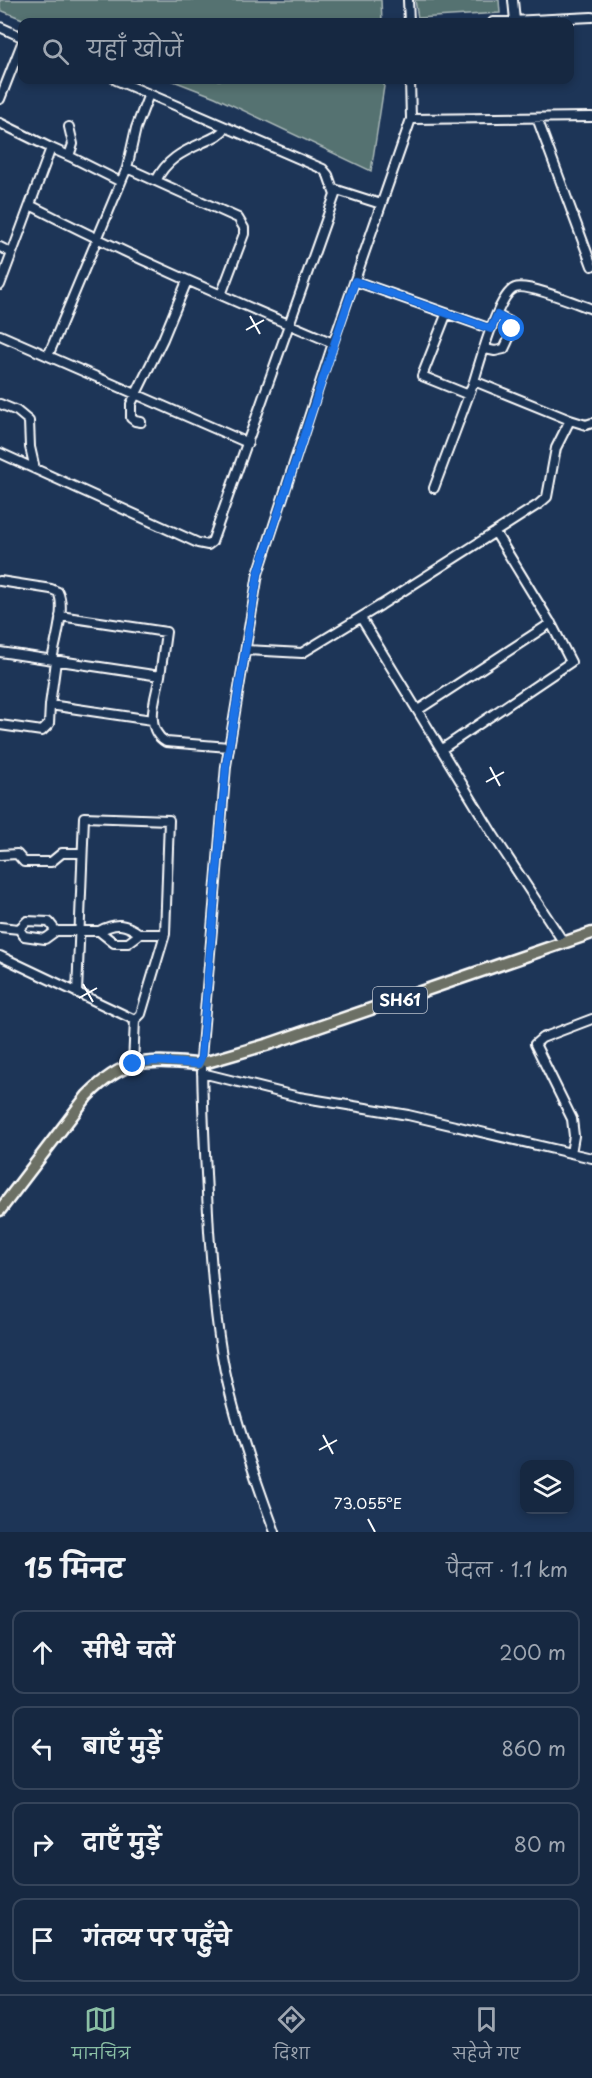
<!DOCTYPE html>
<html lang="hi">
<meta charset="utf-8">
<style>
body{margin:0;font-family:"Playpen Sans","Playpen Sans Deva",sans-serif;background:#23344c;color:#f1f3f6}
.controls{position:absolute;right:18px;bottom:18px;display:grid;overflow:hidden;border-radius:12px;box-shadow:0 3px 9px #0003}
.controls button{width:54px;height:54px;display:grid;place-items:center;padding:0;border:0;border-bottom:2px solid #35445a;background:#162841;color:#f1f3f6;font:30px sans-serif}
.stop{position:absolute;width:18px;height:18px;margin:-14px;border:4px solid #1a73e8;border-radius:50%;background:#fff}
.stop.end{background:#1a73e8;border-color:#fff;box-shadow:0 2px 6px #0008}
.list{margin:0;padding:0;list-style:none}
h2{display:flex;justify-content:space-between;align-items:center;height:78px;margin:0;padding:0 24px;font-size:26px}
h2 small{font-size:20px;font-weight:400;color:#9ea6b1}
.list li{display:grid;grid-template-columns:39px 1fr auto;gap:18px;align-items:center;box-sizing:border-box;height:84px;margin:0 12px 12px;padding:0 12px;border:2px solid #35445a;border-radius:12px}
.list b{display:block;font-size:22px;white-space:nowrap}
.list em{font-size:20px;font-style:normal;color:#9ea6b1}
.icon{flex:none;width:33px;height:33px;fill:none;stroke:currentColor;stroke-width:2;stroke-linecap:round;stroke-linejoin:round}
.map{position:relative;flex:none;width:592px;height:1532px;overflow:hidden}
.search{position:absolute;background:#162841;box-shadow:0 3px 9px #0003;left:18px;right:18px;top:18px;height:66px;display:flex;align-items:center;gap:15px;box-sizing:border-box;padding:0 21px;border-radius:12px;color:#9ea6b1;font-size:22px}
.sheet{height:462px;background:#162841}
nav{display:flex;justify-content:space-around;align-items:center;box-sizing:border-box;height:84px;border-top:2px solid #35445a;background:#162841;font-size:16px;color:#9ea6b1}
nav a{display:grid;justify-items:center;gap:3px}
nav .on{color:#8abfa5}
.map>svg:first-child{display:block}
.green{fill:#557271;stroke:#aab8b8;stroke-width:1.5}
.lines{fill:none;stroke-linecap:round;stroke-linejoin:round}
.minor-casing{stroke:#fff;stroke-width:12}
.major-casing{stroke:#fff;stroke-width:15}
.minor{stroke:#1d3557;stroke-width:8}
.major{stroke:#6c7065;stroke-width:10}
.route{stroke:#1a73e8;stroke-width:8}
.ticks{fill:none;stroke:#fff;stroke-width:2}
.labels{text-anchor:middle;stroke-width:5;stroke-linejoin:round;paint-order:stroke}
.shield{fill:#1d3557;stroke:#bbc2cd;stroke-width:1.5}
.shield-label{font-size:16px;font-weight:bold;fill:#fff}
.ticks-label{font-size:15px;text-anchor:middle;fill:#fff;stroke:#1d3557;stroke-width:5;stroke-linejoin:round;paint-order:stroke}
</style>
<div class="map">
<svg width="592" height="1532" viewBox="0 0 592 1532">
<rect width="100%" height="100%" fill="#1d3557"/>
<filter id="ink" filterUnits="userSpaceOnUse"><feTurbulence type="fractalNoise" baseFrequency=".0167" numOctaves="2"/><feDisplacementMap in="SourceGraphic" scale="12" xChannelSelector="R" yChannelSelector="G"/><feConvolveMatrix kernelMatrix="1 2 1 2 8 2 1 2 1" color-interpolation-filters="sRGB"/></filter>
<g filter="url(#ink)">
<path class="green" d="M0 0H381L382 22H30L0 10Z
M415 0H499L500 13 418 18Z
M171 80H385L371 171 215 97Z"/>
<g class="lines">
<g class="minor-casing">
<path id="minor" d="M408 0 409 22
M513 0 515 21
M493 22 592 17
M0 27 22 37
M116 80 149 94
M0 99 22 43
M537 118 592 266
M411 119 592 117
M0 123 51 148 12 253
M51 148 69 156
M127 168 238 218 244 228V234L221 295
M156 181C166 160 182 152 202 143 212 138 220 136 226 127
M334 189 381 204
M30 205C129 256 231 300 333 343
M0 247 12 253 0 285
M355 281 491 329
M446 315 422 376 469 395
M0 335 248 443
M485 349 495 351 504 349C509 339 513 332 510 322L497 315
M48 356 121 182 69 156 73 144 69 127
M0 404 17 411 29 421 30 447 35 469
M570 420 586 425 592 423
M141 422 135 421 131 418V404L163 339 187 281
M0 453 198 543 208 545 212 542 335 195 328 175 323 169 149 94 136 128 127 168 121 182
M434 488 474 381
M0 581 51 589 58 592C66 608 55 643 52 660
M60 616 166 632 160 676
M361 618 494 836 564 943
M246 650 302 653 381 605 539 504 547 497 556 448 570 420 474 381C480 362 498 294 515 288 527 283 578 304 592 309
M0 652 160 676C156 697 143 729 166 742L229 747
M50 705 56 661
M418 710 551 623
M0 725 42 731 49 724 50 705 152 720
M442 749 571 662 553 627 495 532
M0 855 17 854 24 862H51L62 853H82
M0 927 19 929 24 936 45 939 56 931H99L114 943H128L140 934H165
M19 929 27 921 49 922 56 931
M99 931C116 922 125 923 140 934
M0 956 135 1020 133 1064
M77 993 84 817 169 820 165 934 141 1014 135 1020
M201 1058 226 766 258 574 333 343 411 119 410 80
M202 1067C203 1122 206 1176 209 1231 213 1282 216 1335 228 1385 240 1435 257 1484 275 1532
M202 1073 299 1097 408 1115 592 1158
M571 1153 574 1136 572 1119 535 1044 542 1038 592 1019"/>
</g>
<g class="major-casing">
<path id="major" d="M207 1062 269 1044 592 933
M0 1210 87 1096C125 1057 146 1060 198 1064"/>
</g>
<use href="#minor" class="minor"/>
<use href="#major" class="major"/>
</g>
</g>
<g class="lines" filter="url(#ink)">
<path class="route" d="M133 1064 154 1061 198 1064 201 1058 226 766 258 574 355 281 491 329 497 315 510 322 512 329"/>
</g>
<path class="ticks" d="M250 316 260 334M246 330 264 320M490 767 500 786M486 782 504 772M83 984 93 1002M79 998 97 988M323 1435 333 1454M319 1450 337 1440M368 1519 375 1532"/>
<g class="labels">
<rect class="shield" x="373" y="987" width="54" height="26" rx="4.5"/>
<g class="shield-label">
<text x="400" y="1006">SH61</text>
</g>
</g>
<g class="ticks-label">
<text x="368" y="1509">73.055°E</text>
</g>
</svg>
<div class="controls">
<button><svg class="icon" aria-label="layers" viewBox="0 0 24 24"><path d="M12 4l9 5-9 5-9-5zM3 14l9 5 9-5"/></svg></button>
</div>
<div class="stop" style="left:512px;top:329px"></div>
<div class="stop end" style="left:133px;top:1064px"></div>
<div class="search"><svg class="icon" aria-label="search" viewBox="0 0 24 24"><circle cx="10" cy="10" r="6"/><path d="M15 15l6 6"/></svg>यहाँ खोजें</div>
</div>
<section class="sheet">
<h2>15 मिनट<small>पैदल · 1.1 km</small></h2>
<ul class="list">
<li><svg class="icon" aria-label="ahead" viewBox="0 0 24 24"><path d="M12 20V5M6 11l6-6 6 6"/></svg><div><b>सीधे चलें</b></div><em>200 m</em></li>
<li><svg class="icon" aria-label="left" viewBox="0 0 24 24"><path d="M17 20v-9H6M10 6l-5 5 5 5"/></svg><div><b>बाएँ मुड़ें</b></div><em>860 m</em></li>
<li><svg class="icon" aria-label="right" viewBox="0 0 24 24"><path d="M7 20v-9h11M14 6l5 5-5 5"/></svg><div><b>दाएँ मुड़ें</b></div><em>80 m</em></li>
<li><svg class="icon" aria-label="arrive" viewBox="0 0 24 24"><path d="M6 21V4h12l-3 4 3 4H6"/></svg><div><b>गंतव्य पर पहुँचे</b></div></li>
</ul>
</section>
<nav>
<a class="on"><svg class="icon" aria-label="map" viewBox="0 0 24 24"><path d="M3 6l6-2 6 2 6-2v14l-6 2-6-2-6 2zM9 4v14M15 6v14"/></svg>मानचित्र</a>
<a><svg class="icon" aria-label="directions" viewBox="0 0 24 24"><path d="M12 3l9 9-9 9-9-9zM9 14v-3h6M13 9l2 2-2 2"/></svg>दिशा</a>
<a><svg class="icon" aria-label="saved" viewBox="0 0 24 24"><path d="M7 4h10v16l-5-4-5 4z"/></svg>सहेजे गए</a>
</nav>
